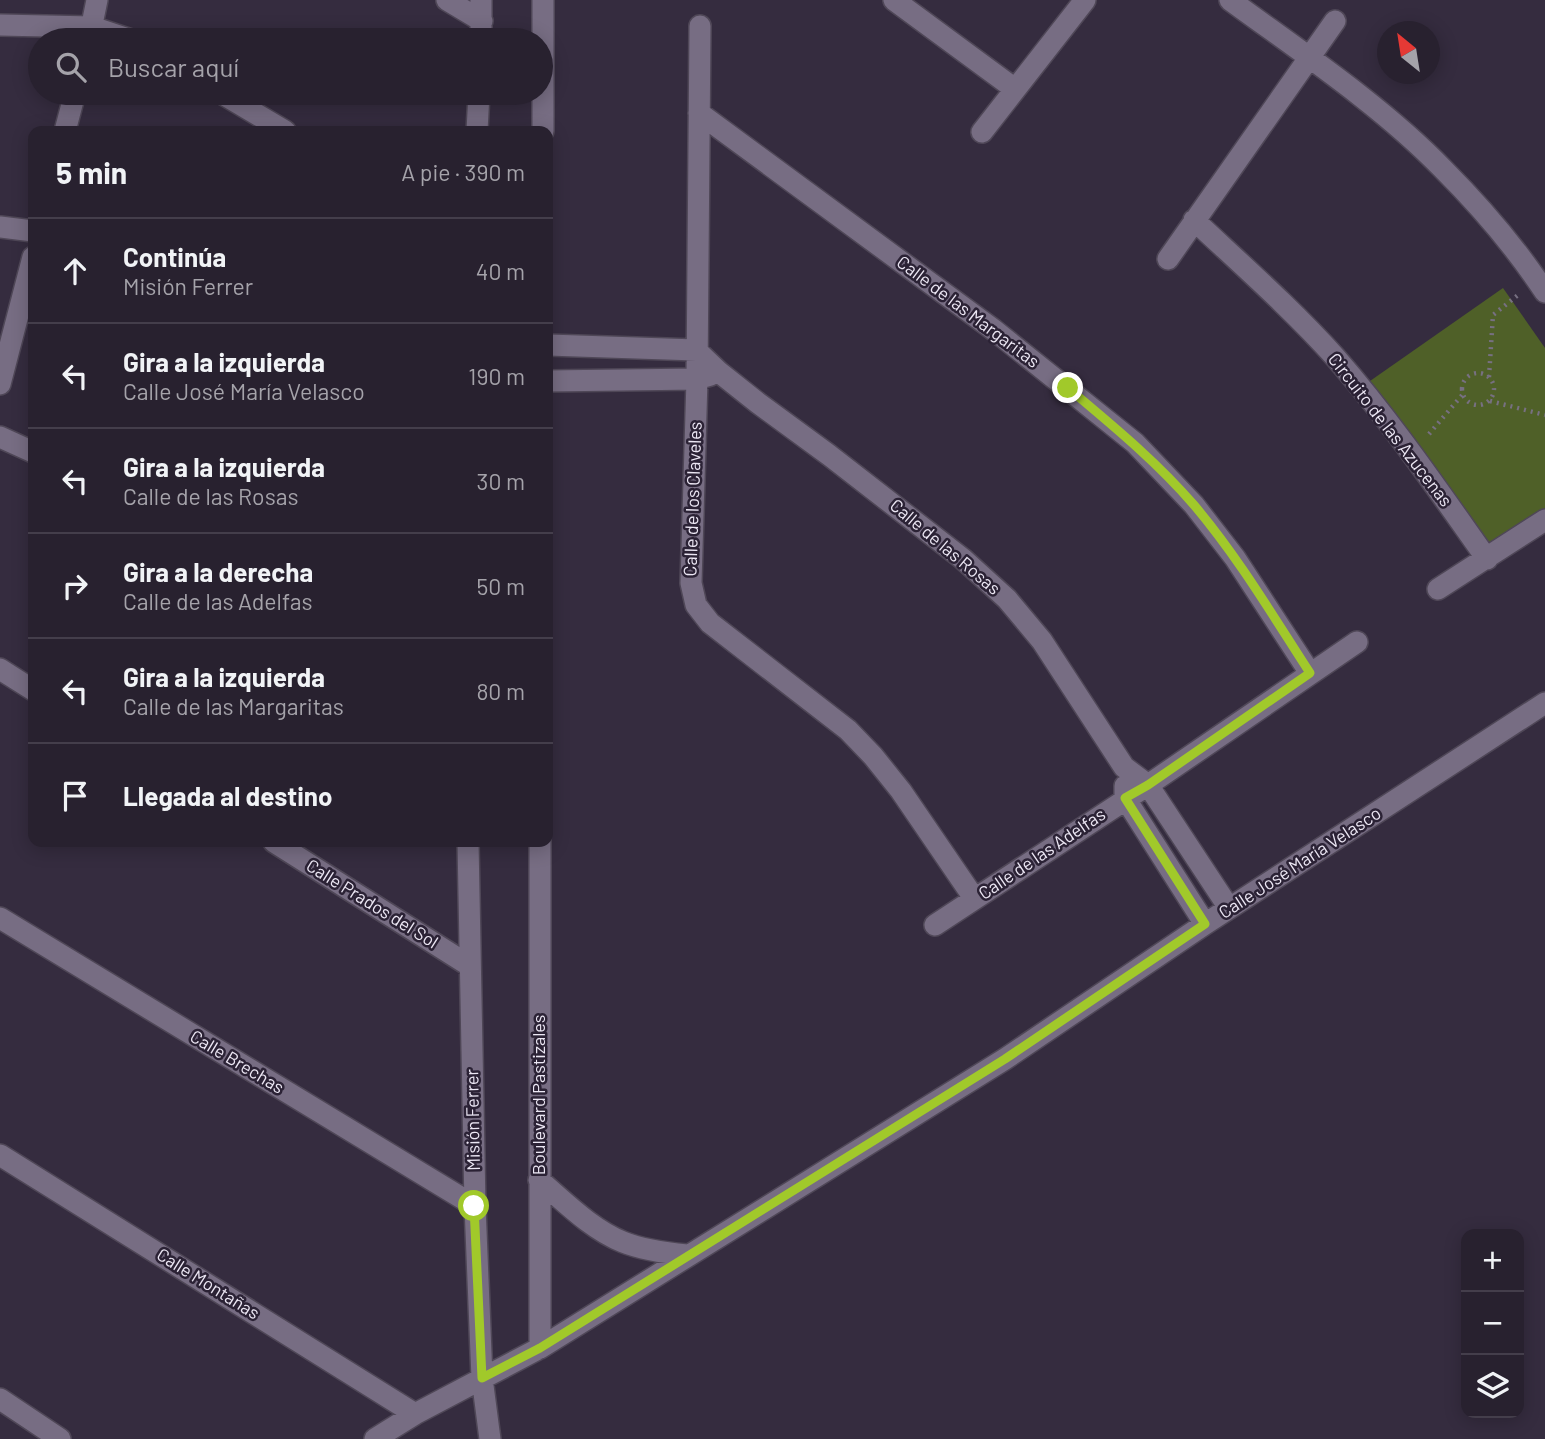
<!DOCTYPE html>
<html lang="es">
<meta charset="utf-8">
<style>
body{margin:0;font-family:Barlow,sans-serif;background:#342e3b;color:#f1f3f6}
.controls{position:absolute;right:21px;bottom:21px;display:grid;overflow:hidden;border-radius:14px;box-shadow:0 4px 18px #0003}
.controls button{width:63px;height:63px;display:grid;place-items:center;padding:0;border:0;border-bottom:2px solid #443e4b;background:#28212f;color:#f1f3f6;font:35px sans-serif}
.compass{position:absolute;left:1377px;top:21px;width:63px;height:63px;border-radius:50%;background:#28212f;box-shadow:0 4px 18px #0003;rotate:330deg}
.stop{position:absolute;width:21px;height:21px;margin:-16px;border:5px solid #a1c92a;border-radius:50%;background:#fff}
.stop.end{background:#a1c92a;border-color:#fff;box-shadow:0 2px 7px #0008}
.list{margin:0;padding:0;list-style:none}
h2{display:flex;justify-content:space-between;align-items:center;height:91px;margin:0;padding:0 28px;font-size:30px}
h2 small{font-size:23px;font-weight:400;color:#a5a3aa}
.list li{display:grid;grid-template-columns:46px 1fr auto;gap:21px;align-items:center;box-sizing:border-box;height:105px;padding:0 28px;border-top:2px solid #443e4b}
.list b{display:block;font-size:26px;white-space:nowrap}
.list p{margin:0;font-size:23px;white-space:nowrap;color:#a5a3aa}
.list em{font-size:23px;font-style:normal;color:#a5a3aa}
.icon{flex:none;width:38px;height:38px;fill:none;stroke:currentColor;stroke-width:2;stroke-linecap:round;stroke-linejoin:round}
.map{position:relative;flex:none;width:1545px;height:1439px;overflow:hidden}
.search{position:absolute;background:#28212f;box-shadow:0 4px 18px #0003;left:28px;top:28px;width:525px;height:77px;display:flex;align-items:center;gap:18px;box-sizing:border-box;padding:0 24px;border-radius:38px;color:#a5a3aa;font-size:26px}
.panel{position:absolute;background:#28212f;box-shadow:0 4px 18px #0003;left:28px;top:126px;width:525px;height:721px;border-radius:14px}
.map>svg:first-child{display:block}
.green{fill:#4f6028}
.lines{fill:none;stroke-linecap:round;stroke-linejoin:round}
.minor-casing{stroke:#4f4757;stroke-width:24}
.path{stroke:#777081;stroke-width:4.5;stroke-dasharray:2 5;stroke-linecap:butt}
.minor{stroke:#776d83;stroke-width:21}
.route{stroke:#a1c92a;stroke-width:9}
.labels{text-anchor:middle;stroke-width:5;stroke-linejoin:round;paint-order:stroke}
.street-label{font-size:18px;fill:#ece7f4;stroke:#2b2235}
</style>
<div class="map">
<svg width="1545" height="1439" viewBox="0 0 1545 1439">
<rect width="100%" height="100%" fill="#352c3f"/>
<path class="green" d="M1503 288 1545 348V508L1488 548 1370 381Z"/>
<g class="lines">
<g class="minor-casing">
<path id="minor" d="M447 0 482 21
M894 0 1015 89
M1230 0C1301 52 1382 106 1443 169 1480 206 1516 248 1545 292
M0 25 92 27 131 40
M700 26 697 379 691 583 696 605 710 623 848 730 873 756 901 791 974 898
M89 39 97 0
M481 40V0
M221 93 285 131
M699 113 994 330 1135 443 1194 505 1235 558 1310 673
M65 131 75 93
M477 131 479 93
M543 131V0
M982 132 1085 0
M1194 220C1242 265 1292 309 1336 358 1391 421 1438 490 1487 559
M0 227 33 231
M1168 259 1335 21
M548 345 696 350 719 372 758 403 829 455 963 559 1007 599 1042 641 1124 767 1148 785 1229 908
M548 381 697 379 711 375
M0 384 33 257
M0 437 33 452
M1438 589 1545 520
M0 669 33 690
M1125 786V798L1205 924
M274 842 470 966
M468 842 475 1206 482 1378 490 1439
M0 918 475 1206
M935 925 1148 785 1357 642
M0 1155 415 1414
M539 1180C565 1202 591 1229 623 1242 643 1250 666 1253 687 1255
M540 1348V842
M0 1399 60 1439
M375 1439 415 1414 540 1348 1005 1059 1205 924 1545 703"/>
</g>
<path class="path" d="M1462 389a16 16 0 1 1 32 0a16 16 0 1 1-32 0Z
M1489 377 1493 315 1518 295
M1490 401 1545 415
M1429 434 1463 394"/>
<use href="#minor" class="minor"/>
</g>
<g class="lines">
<path class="route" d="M474 1206 482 1378 540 1348 1005 1059 1205 924 1125 798 1148 785 1310 673C1273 616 1238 557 1194 505 1156 461 1112 425 1068 388"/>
</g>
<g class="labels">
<g class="street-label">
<text transform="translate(968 312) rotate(37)" y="6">Calle de las Margaritas</text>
<text transform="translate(1390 430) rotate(52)" y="6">Circuito de las Azucenas</text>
<text transform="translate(693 499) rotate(-88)" y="6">Calle de los Claveles</text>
<text transform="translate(945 547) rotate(40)" y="6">Calle de las Rosas</text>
<text transform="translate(1042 854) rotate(-34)" y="6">Calle de las Adelfas</text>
<text transform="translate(1300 863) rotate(-33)" y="6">Calle José María Velasco</text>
<text transform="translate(372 904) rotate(32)" y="6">Calle Prados del Sol</text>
<text transform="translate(237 1062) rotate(31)" y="6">Calle Brechas</text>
<text transform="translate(539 1095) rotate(-90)" y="6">Boulevard Pastizales</text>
<text transform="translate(473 1120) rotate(-91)" y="6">Misión Ferrer</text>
<text transform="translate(208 1284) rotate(32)" y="6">Calle Montañas</text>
</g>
</g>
</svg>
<div class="controls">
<button>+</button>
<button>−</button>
<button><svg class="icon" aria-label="layers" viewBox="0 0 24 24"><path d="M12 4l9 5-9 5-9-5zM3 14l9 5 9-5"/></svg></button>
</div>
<svg class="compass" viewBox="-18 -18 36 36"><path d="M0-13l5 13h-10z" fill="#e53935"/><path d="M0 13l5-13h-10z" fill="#a5a3aa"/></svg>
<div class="stop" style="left:474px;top:1206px"></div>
<div class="stop end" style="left:1068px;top:388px"></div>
<div class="search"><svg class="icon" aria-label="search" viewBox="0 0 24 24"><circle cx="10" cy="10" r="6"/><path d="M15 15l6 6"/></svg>Buscar aquí</div>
<section class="panel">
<h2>5 min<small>A pie · 390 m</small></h2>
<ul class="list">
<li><svg class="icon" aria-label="ahead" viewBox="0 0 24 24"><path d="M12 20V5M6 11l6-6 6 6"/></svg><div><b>Continúa</b><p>Misión Ferrer</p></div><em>40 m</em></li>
<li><svg class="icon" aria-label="left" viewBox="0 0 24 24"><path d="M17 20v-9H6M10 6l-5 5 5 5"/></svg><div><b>Gira a la izquierda</b><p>Calle José María Velasco</p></div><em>190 m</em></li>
<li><svg class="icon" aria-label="left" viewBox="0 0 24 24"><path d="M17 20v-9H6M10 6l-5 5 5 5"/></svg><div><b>Gira a la izquierda</b><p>Calle de las Rosas</p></div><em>30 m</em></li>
<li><svg class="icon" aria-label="right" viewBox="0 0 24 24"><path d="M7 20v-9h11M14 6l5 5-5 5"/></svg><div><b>Gira a la derecha</b><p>Calle de las Adelfas</p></div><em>50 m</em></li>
<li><svg class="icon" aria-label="left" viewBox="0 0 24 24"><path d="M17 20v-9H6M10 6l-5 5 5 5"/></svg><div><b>Gira a la izquierda</b><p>Calle de las Margaritas</p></div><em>80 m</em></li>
<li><svg class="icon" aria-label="arrive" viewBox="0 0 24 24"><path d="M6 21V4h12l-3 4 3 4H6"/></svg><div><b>Llegada al destino</b></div></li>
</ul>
</section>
</div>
